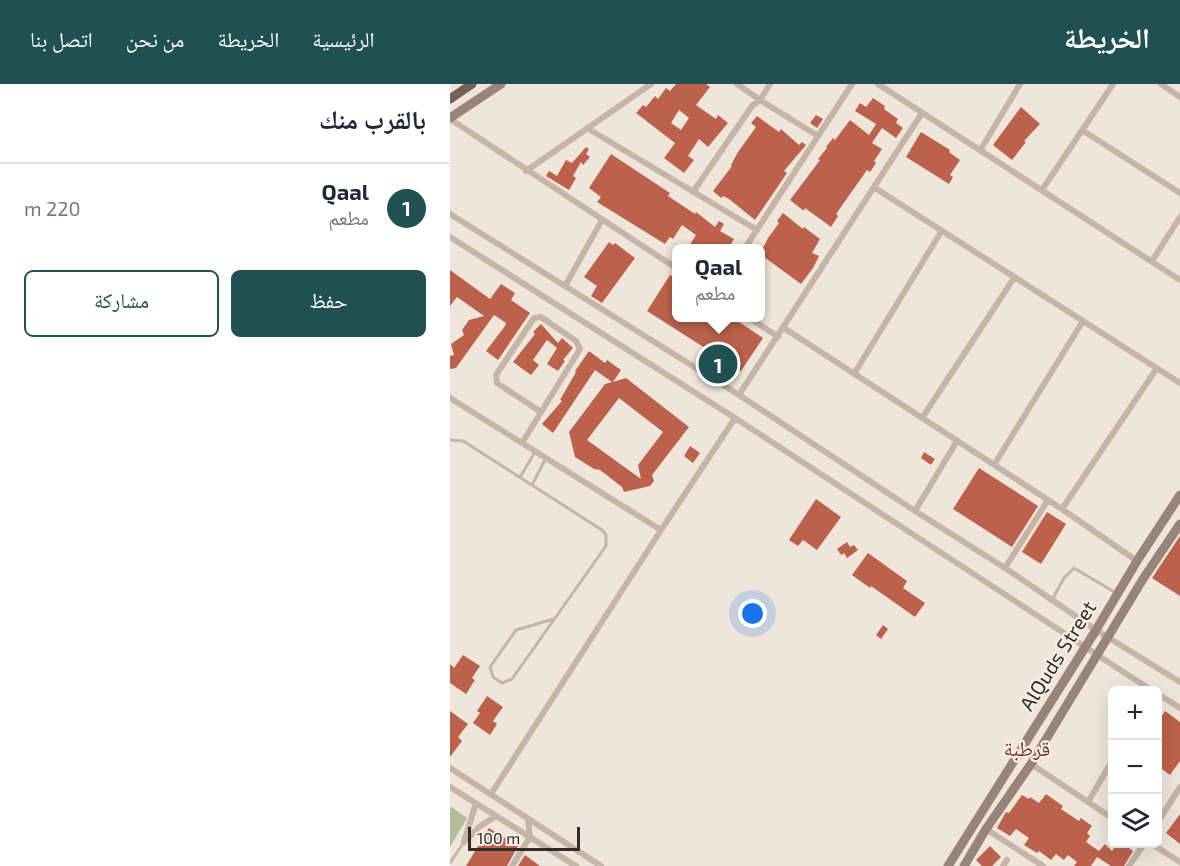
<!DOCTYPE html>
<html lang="ar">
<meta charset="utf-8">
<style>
body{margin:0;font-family:"Exo 2","Noto Naskh Arabic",sans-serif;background:#f6f6f7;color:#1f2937;direction:rtl}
.controls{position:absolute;right:18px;bottom:18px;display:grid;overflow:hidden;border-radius:9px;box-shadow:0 6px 24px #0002}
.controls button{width:54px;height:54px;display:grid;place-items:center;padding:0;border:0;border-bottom:2px solid #e0e1e3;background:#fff;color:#1f2937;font:30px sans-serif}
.scale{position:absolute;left:18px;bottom:15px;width:112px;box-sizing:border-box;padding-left:6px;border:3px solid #332b27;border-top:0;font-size:16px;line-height:21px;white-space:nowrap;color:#332b27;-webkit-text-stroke:4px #f7efe6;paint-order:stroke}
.you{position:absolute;left:303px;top:530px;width:21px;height:21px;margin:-15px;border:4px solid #fff;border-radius:50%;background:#1a73e8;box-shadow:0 0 0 9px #1a73e833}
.badge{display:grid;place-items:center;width:39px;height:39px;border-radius:50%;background:#205051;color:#fff;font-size:20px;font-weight:700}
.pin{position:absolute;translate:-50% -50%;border:3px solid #fff;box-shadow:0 2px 6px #0006}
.popup{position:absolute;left:222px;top:160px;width:93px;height:78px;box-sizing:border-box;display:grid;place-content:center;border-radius:9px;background:#fff;filter:drop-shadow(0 2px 4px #0005);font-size:20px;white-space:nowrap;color:#747a83}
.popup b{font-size:22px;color:#1f2937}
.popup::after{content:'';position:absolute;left:50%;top:100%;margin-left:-12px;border:12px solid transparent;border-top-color:#fff}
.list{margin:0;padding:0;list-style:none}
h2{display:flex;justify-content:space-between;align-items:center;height:78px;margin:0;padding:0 24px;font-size:26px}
h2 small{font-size:20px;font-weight:400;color:#747a83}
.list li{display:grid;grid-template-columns:39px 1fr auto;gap:18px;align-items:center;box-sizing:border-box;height:90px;padding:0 24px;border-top:2px solid #e0e1e3}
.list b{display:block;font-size:22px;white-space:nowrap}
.list p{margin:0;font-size:20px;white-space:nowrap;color:#747a83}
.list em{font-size:20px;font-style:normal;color:#747a83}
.actions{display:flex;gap:12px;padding:18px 24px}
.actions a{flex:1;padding:14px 0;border:2px solid #205051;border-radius:9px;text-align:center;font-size:21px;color:#205051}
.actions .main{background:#205051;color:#fff}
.icon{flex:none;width:33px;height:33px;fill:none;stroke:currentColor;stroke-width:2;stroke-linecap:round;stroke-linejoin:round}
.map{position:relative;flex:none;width:730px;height:782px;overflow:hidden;direction:ltr}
header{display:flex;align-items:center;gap:36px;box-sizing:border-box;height:84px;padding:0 30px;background:#205051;color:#fff}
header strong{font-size:28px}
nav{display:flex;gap:33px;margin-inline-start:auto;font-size:21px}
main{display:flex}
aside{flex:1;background:#fff}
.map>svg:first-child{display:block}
.green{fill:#b3bd9c}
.building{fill:#bc624c;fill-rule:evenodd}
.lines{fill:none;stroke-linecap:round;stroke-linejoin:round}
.lane{stroke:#c6b4a7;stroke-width:3}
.street{stroke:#c6b4a7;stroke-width:6}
.secondary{stroke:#998479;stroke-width:9}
.primary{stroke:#746159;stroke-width:9}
.labels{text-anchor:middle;stroke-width:4.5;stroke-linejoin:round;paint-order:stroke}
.street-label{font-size:20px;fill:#332b27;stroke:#f7efe6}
.neighbourhood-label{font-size:21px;fill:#7c3827;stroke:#f7efe6}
</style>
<header>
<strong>الخريطة</strong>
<nav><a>الرئيسية</a><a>الخريطة</a><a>من نحن</a><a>اتصل بنا</a></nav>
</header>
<main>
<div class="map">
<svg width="730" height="782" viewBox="0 0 730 782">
<rect width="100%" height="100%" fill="#efe5da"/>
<path class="green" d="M0 722 17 734 0 763Z"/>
<path class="building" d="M226 0H256L260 3 246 21 266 35 268 31 278 39 258 63 249 55 238 72 244 76 234 89 214 74 225 59 186 29 193 21 196 23 205 12 208 15 216 4 220 7ZM229 26 239 34 231 46 221 39Z
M423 14 435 22 434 25 448 35 446 39 453 44 446 54 432 44 422 59 432 65 424 77 426 79 420 88 417 86 386 130 388 132 381 143 355 124 354 127 340 116 370 76 368 75 377 64 376 63 383 54 385 56 400 36 419 51 426 40 405 27 410 19 416 23Z
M571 23 590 40 574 57 576 58 562 76 543 61Z
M366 31 373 35 367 44 360 39Z
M307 32 329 48 331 45 349 61 352 58 356 61 334 87 337 89 305 136 279 115 273 112 271 114 263 107 282 82 281 81 288 68 306 43 301 39Z
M471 48 500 66 499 68 510 76 500 91 503 93 499 100 456 73Z
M136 63 139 65 136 70 140 73 133 81 131 78 123 92 126 94 119 106 96 92 99 87 107 92 116 76 122 79Z
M161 70 220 109 218 112 245 130 246 128 265 143 269 137 274 140 270 147 284 155 278 165H237L246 151 232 141 223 155 220 153 215 160 147 118 151 113 139 104Z
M333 129 353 145 354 143 370 155 362 169 369 172 363 184 351 200 310 170 318 154 329 139 327 137Z
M159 158 163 161 165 159 185 174 152 219 141 212 147 202 134 193Z
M0 186 40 215 51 200 65 209 61 216 80 229 48 276 36 267 55 242 56 239 44 231 6 284 0 285V272L4 271 1 260 14 251 12 246 19 236 34 232 7 213 0 222Z
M220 191 226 195V234H283L313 254 291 287 197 227Z
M91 240 108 259 112 254 123 264 113 276 115 277 108 287 97 280 107 264 97 256 83 276 89 281 81 291 63 278 85 250 83 248Z
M139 267 155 279 157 276 171 286 163 298 176 294 239 343 202 391 204 397 200 402 174 408 172 403 150 386 144 385 125 373 119 348 155 300 162 298 145 286 103 349 92 340 112 317 110 316 126 288 125 287ZM169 314 213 348 188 381 191 395 137 356Z
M240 362 250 369 243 379 234 372Z
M474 368 485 375 481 381 471 374Z
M529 384 588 422 562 463 503 425Z
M366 415 391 433 367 466 353 456 348 462 339 456Z
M597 428 616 440 591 480 572 468Z
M730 452V512L702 494Z
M397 458 400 463 404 461 408 466 397 474 394 469 391 471 387 465Z
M418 469 457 497 453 504 475 519 465 533 421 502 420 504 402 491Z
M433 541 438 545 431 555 426 551Z
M13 571 30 582 22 594 25 596 16 610 0 599V580L4 584Z
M37 612 53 623 43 637 47 640 40 651 23 639 30 629 27 627Z
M0 627 18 640 8 653 12 657 0 673Z
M715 627 730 638V677L720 691 708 682V638Z
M596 710 613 722 611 725 629 737 631 734 642 742 637 749 640 752 636 758 649 767 655 760 662 767 667 759H672L683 767 674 782H661L647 773 641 782H624L627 778 618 771 614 776 606 770 601 776 589 767 587 769 574 761 579 754 566 745 560 752 547 744 556 728 559 729 572 711 579 715 580 713 589 719Z
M730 730V760L716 749Z
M39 744 68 762 57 782H16Z
M540 762 551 773 542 782H532L526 776Z
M75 771 90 782H68Z"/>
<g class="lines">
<path class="lane" d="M0 356 13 357 21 362 152 446 156 451V462L62 595 52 599 43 593 40 583 66 546 104 535
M70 393 85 368
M82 401 96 374
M602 516 614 494 624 484 666 509
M0 779 14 758"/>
<path class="street" d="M287 0 310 16 320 0
M428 0 730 196
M711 0 730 13
M0 35 226 184
M137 44 307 146
M632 46 730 109
M531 65 570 0
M76 87 201 0
M425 104 730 299
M592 106 663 0
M243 108 302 22 310 16 368 52
M0 130 289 311 465 427 555 484 646 546 730 598
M0 153 285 334 701 606
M295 164 402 0
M702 177 730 133
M115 202 152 136
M300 234 328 253
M334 244 612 425 687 477
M404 290 491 148
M289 311 472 29
M0 314 211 446
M472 334 564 194
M72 359 130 265 126 257 91 233 84 234 46 291 47 299 91 328
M544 381 633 237
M612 425 707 284
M465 427 507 357
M555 484 598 416
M708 610 730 624
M581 680 662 734
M0 684 151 782
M0 703 126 782
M41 710 211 446 285 334
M638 718 662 677
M26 719 14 758 29 743 46 732
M708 738 730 703
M536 745 593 782
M702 760 730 778
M62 782 80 753 78 735
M553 782 557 776
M679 782 694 760"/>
<path class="secondary" d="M0 34 51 0
M498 782 646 546 687 477 730 411
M514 782 536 745 581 680 693 495 730 440"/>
<path class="primary" d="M0 15 22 0"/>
</g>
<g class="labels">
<g class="street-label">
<text transform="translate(608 572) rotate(-58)" y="7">AlQuds Street</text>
</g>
<g class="neighbourhood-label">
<text x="577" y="672">قرطبة</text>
</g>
</g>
</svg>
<div class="controls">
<button>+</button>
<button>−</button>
<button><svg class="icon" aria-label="layers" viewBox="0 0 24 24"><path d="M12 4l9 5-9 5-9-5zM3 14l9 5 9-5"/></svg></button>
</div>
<div class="scale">100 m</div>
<div class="you"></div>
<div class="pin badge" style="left:268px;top:280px">1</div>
<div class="popup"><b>Qaal</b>مطعم</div>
</div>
<aside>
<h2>بالقرب منك<small></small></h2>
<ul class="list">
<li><span class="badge">1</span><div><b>Qaal</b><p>مطعم</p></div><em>220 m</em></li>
</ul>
<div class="actions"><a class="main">حفظ</a><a>مشاركة</a></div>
</aside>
</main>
